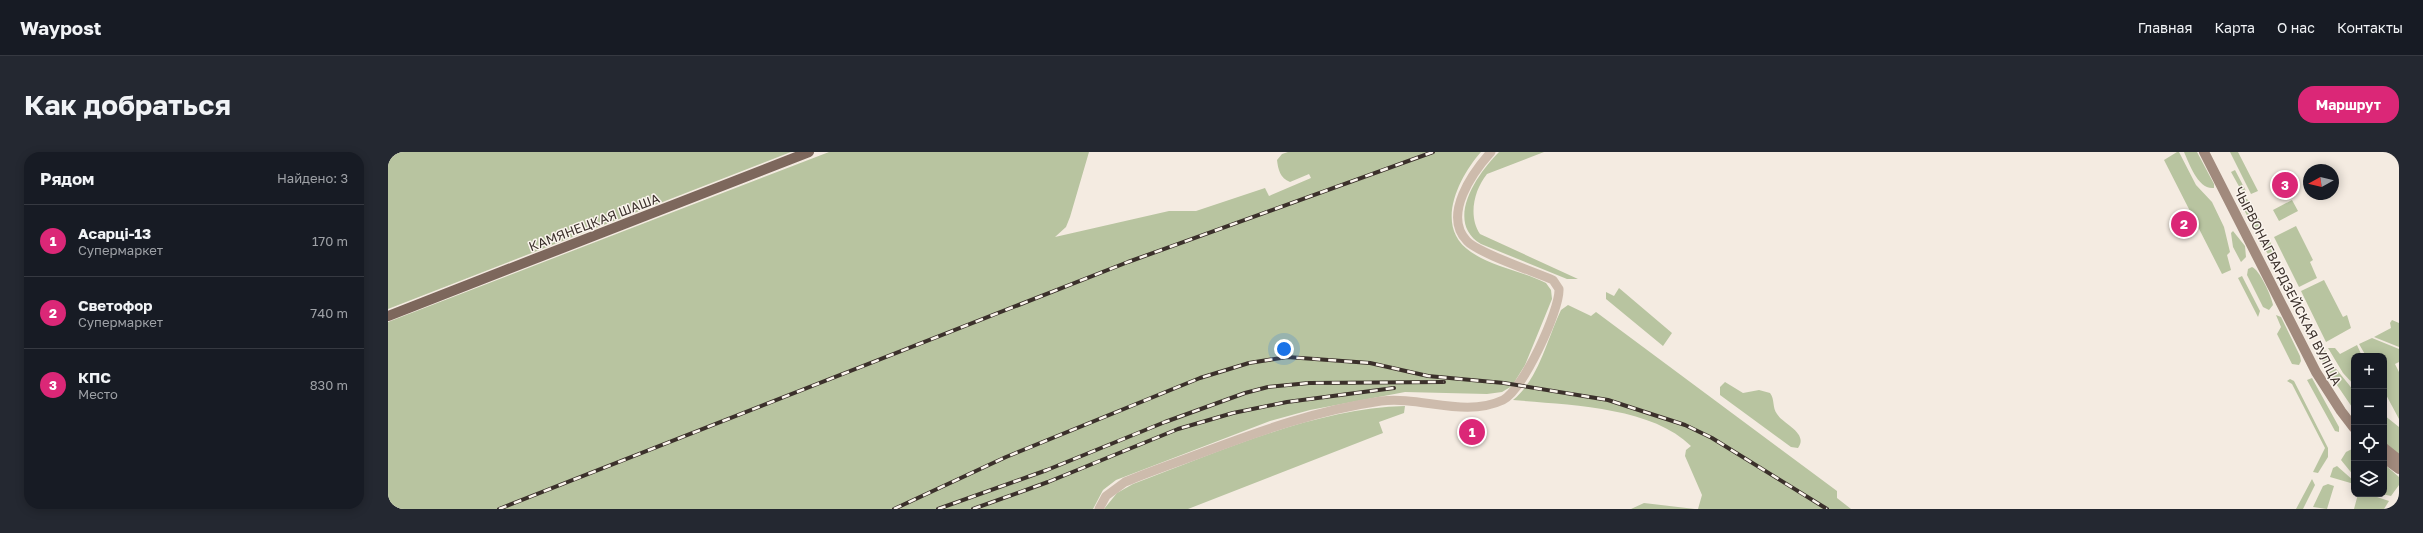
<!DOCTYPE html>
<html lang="ru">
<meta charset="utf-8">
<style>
body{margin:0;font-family:"Golos Text",sans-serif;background:#242831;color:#f1f3f6}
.controls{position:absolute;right:12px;bottom:12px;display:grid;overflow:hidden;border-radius:8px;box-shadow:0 2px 10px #0003}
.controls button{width:36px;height:36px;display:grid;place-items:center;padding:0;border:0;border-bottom:1px solid #363941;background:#171b24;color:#f1f3f6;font:20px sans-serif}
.compass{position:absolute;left:1915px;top:12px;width:36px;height:36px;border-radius:50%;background:#171b24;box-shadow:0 2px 10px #0003;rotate:262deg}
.you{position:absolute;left:896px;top:197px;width:14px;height:14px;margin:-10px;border:3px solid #fff;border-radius:50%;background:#1a73e8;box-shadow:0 0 0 6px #1a73e833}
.badge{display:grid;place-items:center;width:26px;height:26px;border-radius:50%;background:#db2777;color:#fff;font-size:13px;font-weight:700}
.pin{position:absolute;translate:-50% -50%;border:2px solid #fff;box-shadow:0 1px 4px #0006}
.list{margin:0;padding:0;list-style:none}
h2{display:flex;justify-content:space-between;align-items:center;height:52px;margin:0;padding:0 16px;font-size:17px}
h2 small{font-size:13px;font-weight:400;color:#9ea1a6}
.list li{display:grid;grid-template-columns:26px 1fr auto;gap:12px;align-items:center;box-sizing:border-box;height:72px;padding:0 16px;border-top:1px solid #363941}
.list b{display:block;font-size:15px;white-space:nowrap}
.list p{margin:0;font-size:13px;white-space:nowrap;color:#9ea1a6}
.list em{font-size:13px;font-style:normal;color:#9ea1a6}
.icon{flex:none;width:22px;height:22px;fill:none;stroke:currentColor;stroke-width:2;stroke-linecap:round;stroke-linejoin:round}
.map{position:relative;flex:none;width:2011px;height:357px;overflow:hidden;border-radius:16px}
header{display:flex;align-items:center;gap:24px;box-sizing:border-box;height:56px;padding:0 20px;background:#171b24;border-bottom:1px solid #363941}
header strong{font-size:19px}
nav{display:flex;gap:22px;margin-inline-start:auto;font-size:14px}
.intro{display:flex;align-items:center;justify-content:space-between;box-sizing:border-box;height:96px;padding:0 24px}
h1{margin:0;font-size:28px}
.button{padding:10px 18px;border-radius:16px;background:#db2777;color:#fff;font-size:14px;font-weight:700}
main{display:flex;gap:24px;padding:0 24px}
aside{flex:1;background:#171b24;border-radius:16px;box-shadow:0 2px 10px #0003}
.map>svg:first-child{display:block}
.green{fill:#b8c4a0}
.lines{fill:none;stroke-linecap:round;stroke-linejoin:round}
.street{stroke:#cdbbac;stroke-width:9}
.secondary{stroke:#a18a7d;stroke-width:10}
.primary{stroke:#7d675c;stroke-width:10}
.rail-casing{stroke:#3b302b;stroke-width:4}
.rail{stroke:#fbf5ee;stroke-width:2.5;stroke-dasharray:8;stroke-linecap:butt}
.labels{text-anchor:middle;stroke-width:3;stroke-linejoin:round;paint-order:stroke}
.street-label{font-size:13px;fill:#3b302b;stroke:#fbf5ee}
</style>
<header>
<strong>Waypost</strong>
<nav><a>Главная</a><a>Карта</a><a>О нас</a><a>Контакты</a></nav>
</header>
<div class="intro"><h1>Как добраться</h1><a class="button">Маршрут</a></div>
<main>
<aside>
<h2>Рядом<small>Найдено: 3</small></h2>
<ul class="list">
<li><span class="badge">1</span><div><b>Асарці-13</b><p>Супермаркет</p></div><em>170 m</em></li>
<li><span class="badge">2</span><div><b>Светофор</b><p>Супермаркет</p></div><em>740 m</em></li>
<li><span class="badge">3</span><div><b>КПС</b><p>Место</p></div><em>830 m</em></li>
</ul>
</aside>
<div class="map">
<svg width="2011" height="357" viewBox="0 0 2011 357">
<rect width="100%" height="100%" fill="#f4ebe1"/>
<path class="green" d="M0 0H403L0 157Z
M441 0H701L682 65 678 75 667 85 781 59H808L877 36 881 44 923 26 921 22 902 30C892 26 890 17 889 8L894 2 900 0H1093C1071 25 1045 75 1083 100 1105 115 1134 119 1158 131L1163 138 1164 147 1137 213 1124 234 1114 240 1099 242 1017 240 922 258 882 269 728 328 715 338 705 357H0V170Z
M1111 0H1156L1099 22C1086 38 1080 64 1092 82L1190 127H1179L1093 92C1055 69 1091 20 1111 0Z
M1789 0H1791L1808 33 1824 50 1836 75 1842 100 1839 103 1843 118 1834 122 1776 8Z
M1796 0H1809L1826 32V36C1810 38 1801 11 1796 0Z
M1842 0H1850L1870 39 1863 42Z
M1847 18 1858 39 1853 38 1843 20Z
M1851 43 1862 49 1874 73V77L1869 78 1865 75 1850 46Z
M1904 48 1910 59 1891 69 1885 58Z
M1908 74 1925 108 1922 110 1929 126 1911 135 1886 85Z
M1845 79 1857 94 1858 105 1853 110 1845 95 1843 81Z
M1877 88 1882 89 1886 100 1880 102 1873 92Z
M1864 115C1871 117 1884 145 1885 153L1881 158 1875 155 1859 123 1860 117Z
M1854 124 1872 159 1870 165 1850 126Z
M1936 128 1955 165 1959 163 1963 176 1938 190 1913 139Z
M1231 136 1284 181 1275 194 1218 147V140L1226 144Z
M1180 153 1203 164 1208 160 1449 339V346L1463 357H1310L1314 343 1297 304 1298 298 1303 294C1263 254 1178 253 1125 248 1151 227 1159 187 1173 158Z
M1888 163 1893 165 1912 204 1913 209 1911 213 1904 212 1889 182 1893 175Z
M2004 168 2011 171V195L1986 185 2003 176 2002 171Z
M1984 186 2011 197V210L2007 212 2011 220V267L1996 239V204H1978L1971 192Z
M1969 193 1974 204H1966V233L1955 221 1940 196H1947L1952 202Z
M1937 198 1944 211 1937 214 1932 204Z
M1945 213 1966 239V258L1938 217Z
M1924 226 1951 275V280L1947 279 1919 228Z
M1902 227 1906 229 1940 296V305L1930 321 1925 320 1937 296 1904 232 1899 229Z
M1337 230 1355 241 1371 238 1382 241C1387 247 1384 256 1389 262 1395 272 1421 281 1410 296L1403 295 1332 243V235Z
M1017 254 1016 261 991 270 995 281 800 357H716L729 341 745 332C828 301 927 256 1017 254Z
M1996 263 2011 275V303L1996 290Z
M1966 296V324L1953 308 1958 300Z
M1996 312 2011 325V333L2003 344 1994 342Z
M1949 314 1966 329V332L1942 325 1945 316Z
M1924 327 1927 333 1915 357H1908Z
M1940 332 1946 334 1939 357 1925 355 1935 334Z
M1970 342H1980L2001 349 1996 357H1966Z
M1256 351 1307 357H1243Z"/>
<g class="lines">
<path class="street" d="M711 357 718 344 737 330C763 319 790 310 816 300 874 278 931 258 993 249 1033 244 1077 266 1115 248 1135 238 1172 158 1171 137L1165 128C1147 120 1090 101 1079 89 1054 63 1085 20 1103 0"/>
<path class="secondary" d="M1816 0 1928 220 1953 259 1966 276
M1996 296 2011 308
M1996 306 2011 317"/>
<path class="primary" d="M0 164 421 0"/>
<g class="rail-casing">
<path id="rail" d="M111 357 740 110 1045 0
M506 357 618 305 812 226 861 211 899 205 982 211 1040 224 1116 231 1220 248 1297 273 1324 286 1439 357
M550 357 659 318 777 270 857 241 880 235 921 231 1056 230
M585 357 660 330 790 277 845 261 899 250 1006 236"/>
</g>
<use href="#rail" class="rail"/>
</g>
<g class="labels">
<g class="street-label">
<text transform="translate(206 70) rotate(-21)" y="5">КАМЯНЕЦКАЯ ШАША</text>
<text transform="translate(1900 134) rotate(63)" y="5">ЧЫРВОНАГВАРДЗЕЙСКАЯ ВУЛІЦА</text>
</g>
</g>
</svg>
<div class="controls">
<button>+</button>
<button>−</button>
<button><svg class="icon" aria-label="locate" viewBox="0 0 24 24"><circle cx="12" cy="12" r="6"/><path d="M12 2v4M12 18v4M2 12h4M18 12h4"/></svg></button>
<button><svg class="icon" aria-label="layers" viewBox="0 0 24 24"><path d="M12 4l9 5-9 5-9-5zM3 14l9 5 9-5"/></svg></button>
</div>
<svg class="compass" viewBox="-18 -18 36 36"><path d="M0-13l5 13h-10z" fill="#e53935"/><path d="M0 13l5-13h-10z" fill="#9ea1a6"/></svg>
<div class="you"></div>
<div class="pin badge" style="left:1084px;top:280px">1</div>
<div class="pin badge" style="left:1796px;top:72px">2</div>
<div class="pin badge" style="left:1897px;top:33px">3</div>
</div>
</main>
